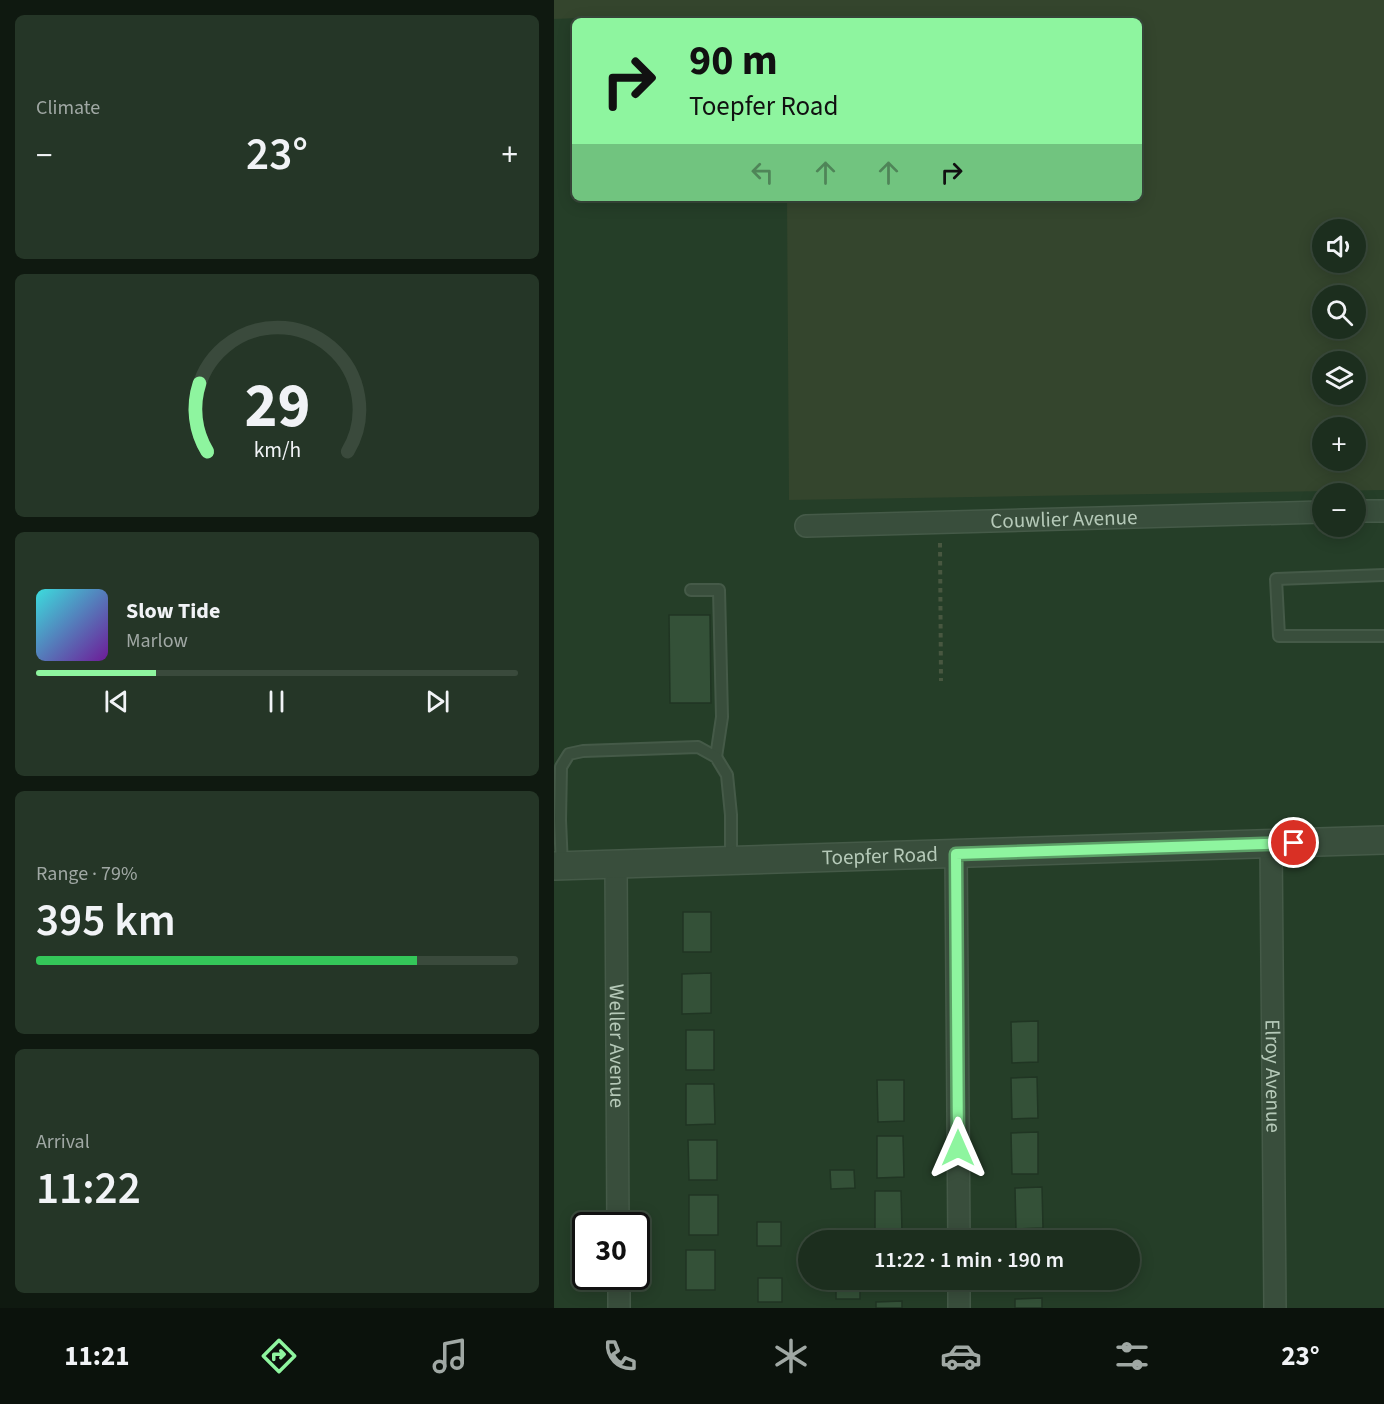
<!DOCTYPE html>
<html lang="en">
<head>
<meta charset="utf-8">
<style>
	body { margin:0; font-family:"Source Sans 3",sans-serif; background:#253627; color:#f1f3f6; height:100vh; display:flex; flex-direction:column; font-size:22px; white-space:nowrap }
	* { box-sizing:border-box; margin:0 }
	p { font-size:20px; color:#a0a8a4 }
	.icon { flex:none; width:33px; height:33px; fill:none; stroke:currentColor; stroke-width:2; stroke-linecap:round; stroke-linejoin:round }
	.map { position:relative; flex:1; overflow:hidden }
	.panel { display:flex; flex-direction:column; gap:15px; padding:15px; background:#0f1910; width:554px }
	.panel>* { flex:none }
	.banner { position:absolute; left:18px; top:18px; width:570px; height:183px; border-radius:9px; box-shadow:0 3px 15px #0003,0 0 0 2px #3a4a3c; background:#8ef59f; color:#111; overflow:hidden }
	.controls { position:absolute; left:758px; top:219px; display:grid; gap:12px }
	.controls a { display:grid; place-items:center; width:54px; height:54px; border-radius:50%; background:#1c2e1e; box-shadow:0 3px 15px #0003,0 0 0 2px #3a4a3c; font-size:30px }
	.speed { position:absolute; left:18px; top:1212px; display:flex; gap:12px; font-size:30px; font-weight:700; text-align:center }
	.speed>* { display:grid; place-content:center; width:78px; height:78px; border-radius:50%; background:#1c2e1e; box-shadow:0 3px 15px #0003,0 0 0 2px #3a4a3c; line-height:1 }
	.speed .limit { border:3px solid #111; border-radius:9px; background:#fff; color:#111 }
	.pin { position:absolute; display:grid; place-items:center; width:51px; height:51px; color:#fff; margin:-26px; border:3px solid #fff; border-radius:50%; box-shadow:0 2px 6px #0007 }
	.me { position:absolute; width:66px; margin:-33px; rotate:0deg; stroke-linejoin:round; filter:drop-shadow(0 0 4px #0008) }
	.turn { display:flex; align-items:center; gap:21px; height:126px; padding:0 18px; font-size:27px }
	.turn .icon { width:78px; height:78px; stroke-width:2.5 }
	.turn b { display:block; font-size:42px; line-height:51px }
	.lanes { display:flex; align-items:center; height:57px; padding:0 18px; background:#0003; justify-content:center; gap:30px; direction:ltr }
	.lanes .off { opacity:.35 }
	.big { font-size:45px; font-weight:600; line-height:1.1 }
	.panel .widget { flex:1; display:flex; flex-direction:column; justify-content:center; gap:9px; min-width:0; padding:0 21px; border-radius:9px; background:#253627 }
	.panel .dial { align-items:center; gap:0 }
	.dial svg { height:156px; overflow:visible; fill:none; stroke:#3a4a3c; stroke-width:7; stroke-linecap:round; text-anchor:middle }
	.dial text { fill:#f1f3f6; stroke:none }
	.song { display:flex; align-items:center; gap:18px }
	.cover { width:72px; height:72px; border-radius:9px; background:linear-gradient(135deg,hsl(180 70% 55%),hsl(280 70% 35%)) }
	.played { height:6px; border-radius:3px; background:linear-gradient(90deg,#8ef59f 25%,#3a4a3c 25%) }
	.keys { display:flex; justify-content:space-around; direction:ltr }
	.heat { display:flex; justify-content:space-between; align-items:center; font-size:33px; direction:ltr }
	.charge { height:9px; border-radius:4px; background:linear-gradient(90deg,#34c759 79%,#3a4a3c 0) }
	.trip { position:absolute; left:244px; top:1230px; width:342px; height:60px; border-radius:30px; background:#1c2e1e; box-shadow:0 3px 15px #0003,0 0 0 2px #3a4a3c; font-weight:600; line-height:60px; text-align:center }
	.menu { display:flex; height:96px; justify-content:space-around; align-items:center; background:#0b120c; color:#a0a8a4 }
	.menu .icon { width:42px; height:42px }
	.menu .current { color:#8ef59f }
	.menu b { font-size:27px; color:#f1f3f6 }
	main { display:flex; flex:1; min-height:0 }
	.map>svg:first-child { display:block }
</style>
</head>
<body>
<main>
<section class="panel">
<div class="widget"><p>Climate</p>
<div class="heat"><a>−</a><b class="big">23°</b><a>+</a></div>
</div>
<div class="widget dial"><svg viewBox="0 0 100 80">
<path d="M14 69A42 42 0 1 1 86 69"/>
<path d="M14 69A42 42 0 0 1 10 34" stroke="#8ef59f"/>
<text x="50" y="56" font-size="32" font-weight="700">29</text>
<text x="50" y="72" font-size="11">km/h</text>
</svg></div>
<div class="widget">
<div class="song"><i class="cover"></i><div><b>Slow Tide</b><p>Marlow</p></div></div>
<div class="played"></div>
<div class="keys"><svg class="icon" aria-label="previous" viewBox="0 0 24 24"><path d="M18 5L8 12l10 7zM5 5v14"/></svg><svg class="icon" aria-label="pause" viewBox="0 0 24 24"><path d="M8 5v14M16 5v14"/></svg><svg class="icon" aria-label="next" viewBox="0 0 24 24"><path d="M6 5l10 7-10 7zM19 5v14"/></svg></div>
</div>
<div class="widget"><p>Range · 79%</p><b class="big">395 km</b><div class="charge"></div></div>
<div class="widget"><p>Arrival</p><b class="big">11:22</b></div>
</section>
<div class="map">
<svg width="831" height="1308" viewBox="0 0 831 1308">
	<rect width="100%" height="100%" fill="#253e28"/>
	<path fill="#34452d" fill-rule="evenodd" d="M0,0H830V490L235,500L233,198H585V21H50V17L0,19ZM768,230H801V262H768ZM768,296H801V328H768ZM768,362H801V394H768ZM768,428H801V460H768Z"/>
	<g fill="#345138" stroke="#203523" stroke-width="1.5">
		<polygon points="115,615 156,615 157,703 116,703"/>
		<rect x="129" y="912" width="28" height="40"/>
		<polygon points="157,973 157,1013 128,1014 128,974"/>
		<polygon points="484,1021 484,1062 458,1063 457,1022"/>
		<rect x="132" y="1030" width="28" height="40"/>
		<polygon points="483,1077 484,1118 458,1119 457,1078"/>
		<polygon points="323,1080 350,1080 350,1121 324,1122"/>
		<polygon points="132,1084 160,1084 161,1124 132,1125"/>
		<polygon points="484,1132 484,1174 458,1174 457,1133"/>
		<polygon points="323,1136 349,1136 350,1177 323,1178"/>
		<polygon points="134,1140 163,1140 163,1180 135,1180"/>
		<polygon points="276,1170 300,1170 301,1188 277,1189"/>
		<polygon points="488,1187 489,1228 462,1229 461,1188"/>
		<polygon points="321,1191 347,1191 348,1232 321,1232"/>
		<rect x="135" y="1195" width="29" height="40"/>
		<rect x="203" y="1222" width="24" height="24"/>
		<rect x="132" y="1250" width="29" height="40"/>
		<rect x="204" y="1278" width="24" height="24"/>
		<rect x="282" y="1280" width="24" height="19"/>
		<rect x="323" y="1280" width="26" height="7"/>
		<polygon points="460,1280 487,1280 487,1284 461,1284"/>
		<polygon points="488,1298 488,1308 461,1308 461,1299"/>
		<polygon points="348,1301 348,1308 322,1308 322,1302"/>
	</g>
	<g fill="none" stroke-linecap="round" stroke-linejoin="round">
		<g stroke="#455a48" stroke-width="14">
			<g id="service">
				<polyline points="831,575 722,579 725,636 831,636"/>
				<polyline points="137,590 165,590 168,717 162,757"/>
				<polyline points="8,866 6,820 7,767 15,754 29,751 144,747 162,757 173,775 177,815 177,860"/>
			</g>
		</g>
		<g stroke="#455a48" stroke-width="24">
			<g id="minor">
				<polyline points="801,511 831,511"/>
				<path id="s1" d="M252,526L768,512"/>
				<path id="s2" d="M717,844L721,1308"/>
				<polyline points="402,854 405,1240"/>
				<path id="s3" d="M62,864L64,1226"/>
				<polyline points="65,1276 65,1308"/>
				<polyline points="405,1280 405,1308"/>
			</g>
		</g>
		<g stroke="#455a48" stroke-width="30">
			<g id="tertiary">
				<path id="s4" d="M0,866L831,840"/>
			</g>
		</g>
		<polyline stroke="#485740" stroke-width="4" stroke-dasharray="4.5 4.5" stroke-linecap="butt" points="386,543 387,681"/>
		<use href="#service" stroke="#394e3c" stroke-width="10"/>
		<use href="#minor" stroke="#394e3c" stroke-width="21"/>
		<use href="#tertiary" stroke="#394e3c" stroke-width="27"/>
	</g>
	<g fill="none" stroke-linecap="round" stroke-linejoin="round">
		<g stroke="#5c9f67" stroke-width="15">
			<polyline id="route" points="404,1148 402,854 740,843"/>
		</g>
		<use href="#route" stroke="#8ef59f" stroke-width="10"/>
	</g>
	<g text-anchor="middle" dominant-baseline="central" stroke-width="6" stroke-linejoin="round" paint-order="stroke">
		<g font-size="21" fill="#b5c9b8" stroke="#1e3321">
			<text stroke="none"><textPath href="#s1" startOffset="258">Couwlier Avenue</textPath></text>
			<text stroke="none"><textPath href="#s4" startOffset="326">Toepfer Road</textPath></text>
			<text stroke="none"><textPath href="#s3" startOffset="182">Weller Avenue</textPath></text>
			<text stroke="none"><textPath href="#s2" startOffset="232">Elroy Avenue</textPath></text>
		</g>
	</g>
</svg>
<div class="controls">
<a><svg class="icon" aria-label="sound" viewBox="0 0 24 24"><path d="M4 9h4l5-4v14l-5-4H4zM17 9q2 3 0 6"/></svg></a>
<a><svg class="icon" aria-label="search" viewBox="0 0 24 24"><circle cx="10" cy="10" r="6"/><path d="M15 15l6 6"/></svg></a>
<a><svg class="icon" aria-label="layers" viewBox="0 0 24 24"><path d="M12 4l9 5-9 5-9-5zM3 14l9 5 9-5"/></svg></a>
<a>+</a>
<a>−</a>
</div>
<div class="speed"><div class="limit">30</div></div>
<div class="pin" style="left:740px;top:843px;background:#d93025"><svg class="icon" aria-label="arrive" viewBox="0 0 24 24"><path d="M6 21V4h12l-3 4 3 4H6"/></svg></div>
<svg class="me" style="left:404px;top:1148px" viewBox="-20 -20 40 40"><path d="M0-17L14 15 0 8-14 15z" fill="#8ef59f" stroke="#fff" stroke-width="4"/></svg>
<div class="trip">11:22 · 1 min · 190 m</div>
<div class="banner">
<div class="turn"><svg class="icon" aria-label="right" viewBox="0 0 24 24"><path d="M7 20v-9h11M14 6l5 5-5 5"/></svg><div><b>90 m</b>Toepfer Road</div></div>
<div class="lanes"><svg class="icon off" aria-label="left" viewBox="0 0 24 24"><path d="M17 20v-9H6M10 6l-5 5 5 5"/></svg><svg class="icon off" aria-label="ahead" viewBox="0 0 24 24"><path d="M12 20V5M6 11l6-6 6 6"/></svg><svg class="icon off" aria-label="ahead" viewBox="0 0 24 24"><path d="M12 20V5M6 11l6-6 6 6"/></svg><svg class="icon" aria-label="right" viewBox="0 0 24 24"><path d="M7 20v-9h11M14 6l5 5-5 5"/></svg></div>
</div>
</div>
</main>
<nav class="menu">
<b>11:21</b>
<svg class="icon current" aria-label="directions" viewBox="0 0 24 24"><path d="M12 3l9 9-9 9-9-9zM9 14v-3h6M13 9l2 2-2 2"/></svg>
<svg class="icon" aria-label="music" viewBox="0 0 24 24"><path d="M9 18V5l10-2v13"/><circle cx="6" cy="18" r="3"/><circle cx="16" cy="16" r="3"/></svg>
<svg class="icon" aria-label="phone" viewBox="0 0 24 24"><path d="M5 4h4l2 5-3 2q2 4 5 5l2-3 5 2v4C11 20 4 13 5 4z"/></svg>
<svg class="icon" aria-label="climate" viewBox="0 0 24 24"><path d="M12 3v18M4 7l16 10M4 17L20 7"/></svg>
<svg class="icon" aria-label="car" viewBox="0 0 24 24"><path d="M5 17H2v-5l4-1 3-4h7l3 4 3 1v5h-3M9 17h6M6 11h13"/><circle cx="7" cy="17" r="2"/><circle cx="17" cy="17" r="2"/></svg>
<svg class="icon" aria-label="filters" viewBox="0 0 24 24"><path d="M4 7h16M4 17h16"/><circle cx="9" cy="7" r="2"/><circle cx="15" cy="17" r="2"/></svg>
<b>23°</b>
</nav>
</body>
</html>
